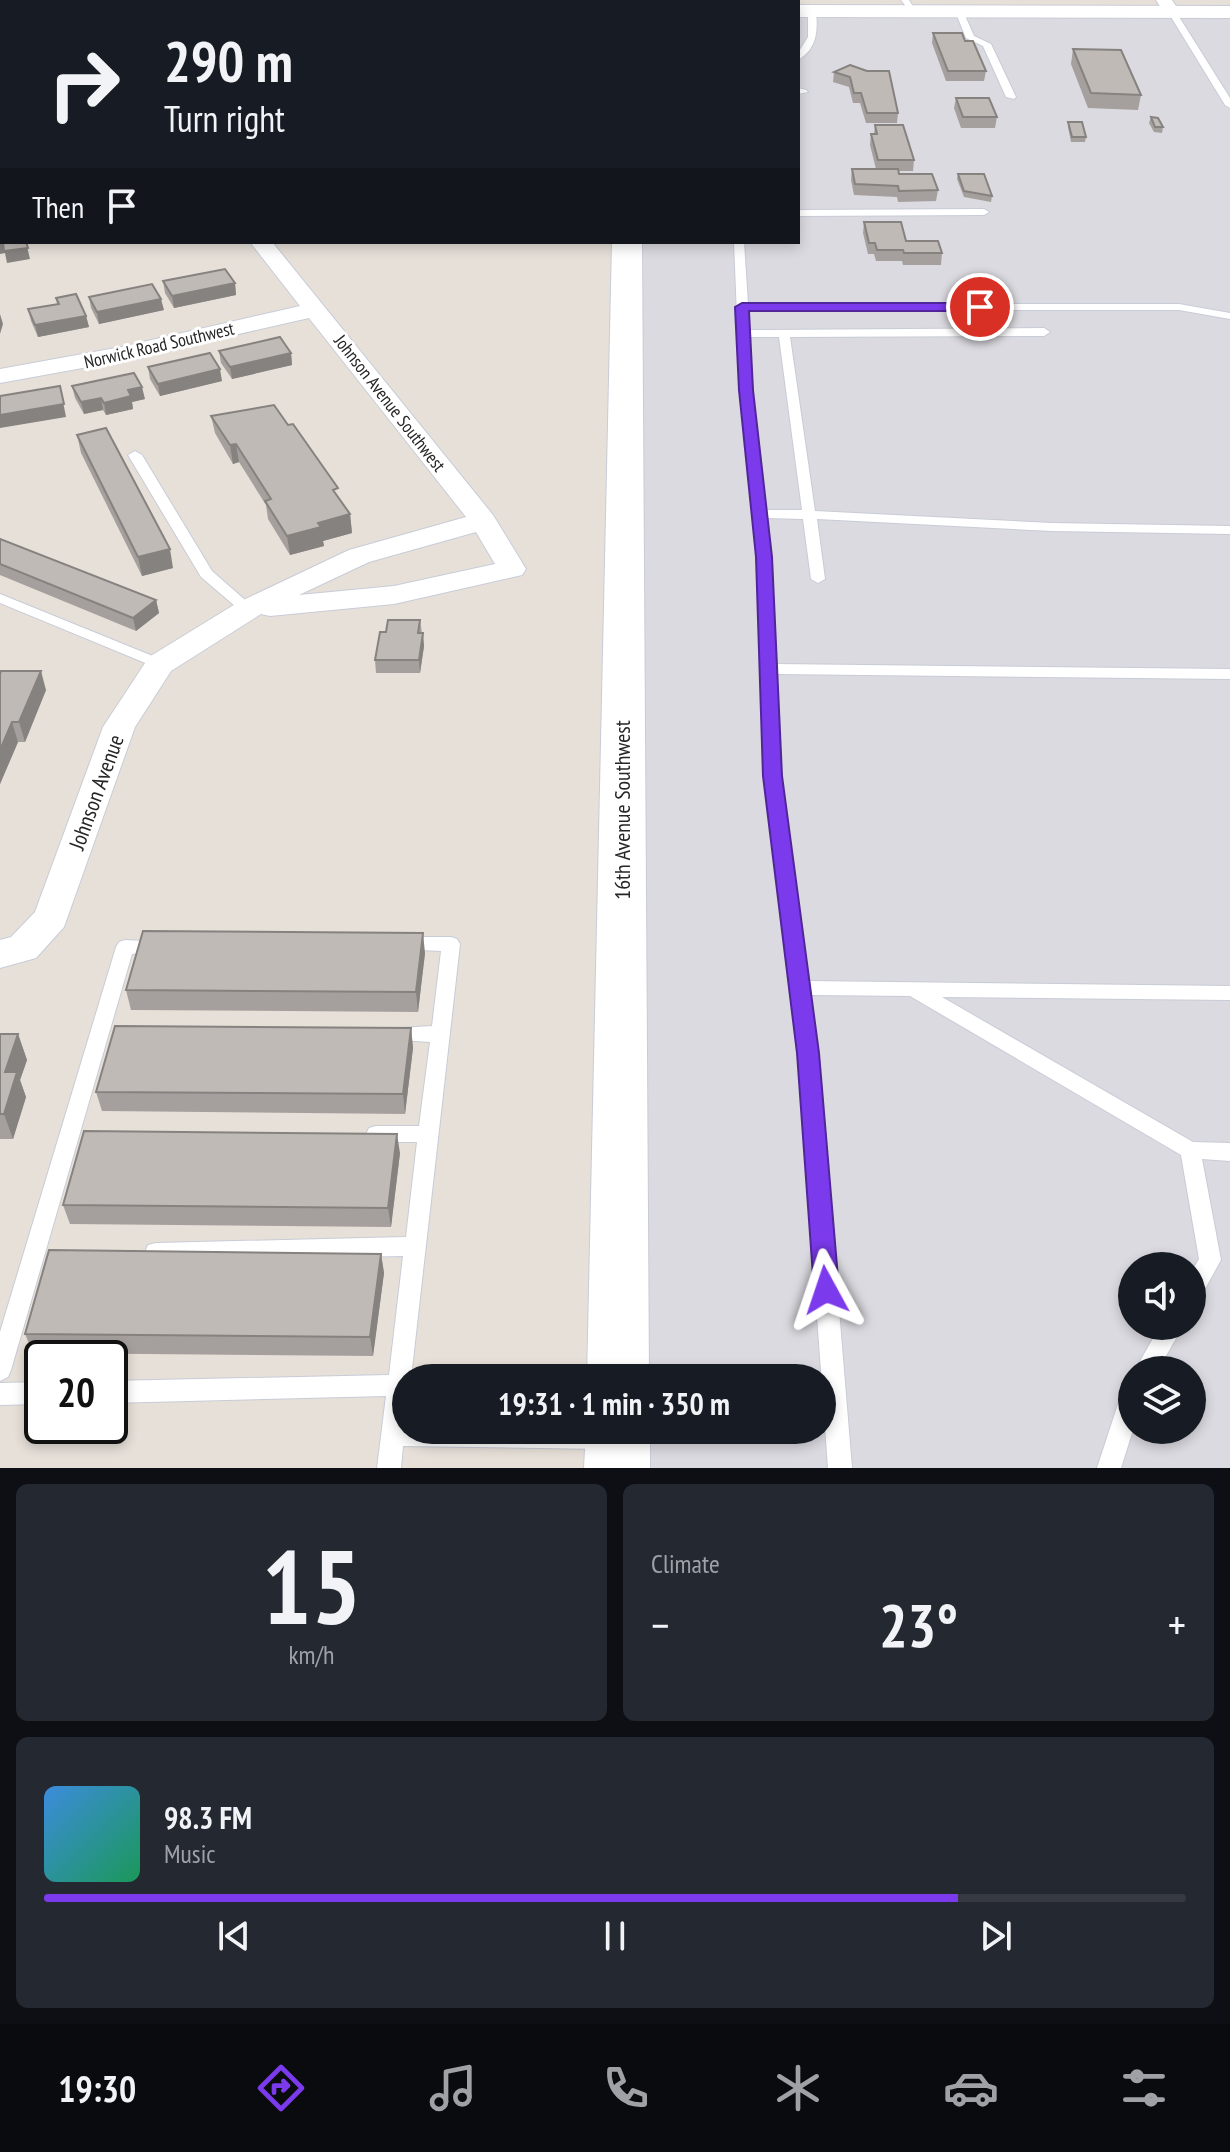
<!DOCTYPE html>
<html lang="en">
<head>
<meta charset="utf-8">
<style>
	body { margin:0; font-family:"PT Sans Narrow",sans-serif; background:#242831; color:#f1f3f6; height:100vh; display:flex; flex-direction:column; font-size:30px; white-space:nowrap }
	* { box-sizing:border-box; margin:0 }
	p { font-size:26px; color:#9ea1a6 }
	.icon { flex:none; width:44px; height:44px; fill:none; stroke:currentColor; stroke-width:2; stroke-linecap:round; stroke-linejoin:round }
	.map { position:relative; height:1468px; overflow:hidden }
	.details { display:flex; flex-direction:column; gap:16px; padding:16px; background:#0d0f14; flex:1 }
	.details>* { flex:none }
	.guide { position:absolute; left:0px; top:0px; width:800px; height:244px; box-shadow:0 4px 12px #0003; background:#171b24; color:#f1f3f6; overflow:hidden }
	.controls { position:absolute; left:1118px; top:1252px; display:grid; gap:16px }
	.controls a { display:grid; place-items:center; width:88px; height:88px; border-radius:50%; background:#171b24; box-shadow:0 4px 12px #0003; font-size:40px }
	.speed { position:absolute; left:24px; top:1340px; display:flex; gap:16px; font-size:40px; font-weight:700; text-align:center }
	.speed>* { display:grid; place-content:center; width:104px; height:104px; border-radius:50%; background:#171b24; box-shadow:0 4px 12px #0003; line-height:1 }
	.speed .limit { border:4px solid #111; border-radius:12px; background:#fff; color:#111 }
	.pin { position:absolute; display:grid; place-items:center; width:68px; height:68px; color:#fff; margin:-34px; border:4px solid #fff; border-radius:50%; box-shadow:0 2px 8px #0007 }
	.me { position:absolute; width:88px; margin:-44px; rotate:355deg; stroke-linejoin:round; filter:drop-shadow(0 0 6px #0008) }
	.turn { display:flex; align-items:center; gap:28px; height:168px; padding:0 32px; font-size:36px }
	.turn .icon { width:104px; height:104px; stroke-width:2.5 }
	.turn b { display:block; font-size:56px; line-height:68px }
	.then { display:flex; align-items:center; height:76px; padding:0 32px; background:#0003; gap:16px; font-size:30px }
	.big { font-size:60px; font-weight:700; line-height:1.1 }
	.details .widget { flex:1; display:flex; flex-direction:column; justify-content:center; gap:12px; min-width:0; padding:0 28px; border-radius:12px; background:#242831 }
	.details .dial { align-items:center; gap:0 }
	.dial b { font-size:104px; line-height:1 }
	.song { display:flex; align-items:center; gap:24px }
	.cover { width:96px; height:96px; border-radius:12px; background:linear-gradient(135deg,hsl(210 70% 55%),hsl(150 70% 35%)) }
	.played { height:8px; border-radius:4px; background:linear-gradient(90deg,#7c3aed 80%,#363941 80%) }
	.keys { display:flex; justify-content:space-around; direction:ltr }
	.heat { display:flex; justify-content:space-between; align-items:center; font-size:44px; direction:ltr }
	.details .tiles { flex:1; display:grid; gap:16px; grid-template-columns:1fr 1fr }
	.widget:last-child { grid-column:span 2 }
	.trip { position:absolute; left:392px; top:1364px; width:444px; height:80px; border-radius:40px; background:#171b24; box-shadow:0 4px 12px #0003; font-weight:700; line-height:80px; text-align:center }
	.tabs { display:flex; height:128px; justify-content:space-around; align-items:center; background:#090b0e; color:#9ea1a6 }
	.tabs .icon { width:56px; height:56px }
	.tabs .on { color:#7c3aed }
	.tabs b { font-size:36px; color:#f1f3f6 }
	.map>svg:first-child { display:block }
</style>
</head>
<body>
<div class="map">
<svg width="1230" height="1468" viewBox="0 0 1230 1468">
	<rect width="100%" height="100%" fill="#e7e0d9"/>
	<path fill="#dbdae0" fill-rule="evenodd" d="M798,11L1230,12V1468H617L618,1430H822V1378H618L627,242H798ZM1132,1266H1192V1326H1132ZM1132,1370H1192V1430H1132Z"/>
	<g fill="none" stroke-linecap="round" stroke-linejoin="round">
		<g stroke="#c8ccd7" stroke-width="2">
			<g id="service">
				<rect x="447" y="0" width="8" height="2"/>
				<polygon points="901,0 909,0 917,13 911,13"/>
				<path d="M812,8L816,11C818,31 817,49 798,60V53L808,37V11Z"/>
				<polygon points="959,8 963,11 974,36 991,44 1016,97 1014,99 1006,97 983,46 966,38 955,11"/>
				<polygon points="1172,9 1176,12 1230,98 1230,108 1225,105 1168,12"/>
				<polygon points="798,88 806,90 808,92 798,94"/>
				<polygon points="798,210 984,209 989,212 984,215 798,216"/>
				<path d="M734,242H744L748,304H1179L1230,313V319L1179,310H748L749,330L1044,328L1050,332L1044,336L790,337L815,511L1052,523L1230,526V534L1052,531L817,519L825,579L818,583L811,579L803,519L767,518L771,557L776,664L1230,669V679L776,674L780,776L808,981L1230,986V1000L942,997L1193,1142L1230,1143V1161L1202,1159L1221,1260L1200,1298L1192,1301V1271L1199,1259L1181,1155L910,996L810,995L818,1053L852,1468H828L798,1053L764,776L757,557L740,390ZM749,337H779L802,510H766L752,390Z"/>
				<polygon points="135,451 142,455 212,571 252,606 254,609 252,612 242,612 201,577 128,455"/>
				<polygon points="0,594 165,661 168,664 165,667 155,667 0,603"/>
				<polygon points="405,937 451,937 457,939 460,944 411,1378 406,1378 406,1430 612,1430 616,1438 612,1446 604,1449 403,1446 401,1468 377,1468 386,1396 110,1403 110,1381 389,1375 403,1256 156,1261 148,1259 145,1252 148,1245 156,1243 406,1237 417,1142 376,1142 369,1140 366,1134 369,1128 376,1126 419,1126 430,1042 383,1039 380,1034 383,1029 432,1026 441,951 399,949 396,944 399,939"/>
				<polygon points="125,940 164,942 167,947 164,952 132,954 11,1370 8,1377 0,1381 0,1332 116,947 119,942"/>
				<polygon points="1160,1326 1183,1326 1158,1370 1135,1370"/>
				<polygon points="42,1382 42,1404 0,1405 0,1383"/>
				<polygon points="1132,1384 1133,1430 1121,1468 1097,1468 1121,1395 1124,1387"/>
			</g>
		</g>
		<g stroke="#c8ccd7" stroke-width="2">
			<g id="minor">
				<polygon points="1156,0 1172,0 1180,12 1178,16 1166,16"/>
				<polygon points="2,95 2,107 0,108 0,96"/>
				<rect x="0" y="208" width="2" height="12"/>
				<path d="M250,242H272L493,515L526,569L522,575L394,604L270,616L261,614L171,671L135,727L64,927L36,958L0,968V940L11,937L35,912L103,727L149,657L237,603L349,550L466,517L309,318L121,361L0,383V369L121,347L300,306ZM476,532L495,564L394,586L299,595L369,562Z"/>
			</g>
		</g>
		<g stroke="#c8ccd7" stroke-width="2">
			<g id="tertiary">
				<polygon points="56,0 77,0 78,2 57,2"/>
				<rect x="0" y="4" width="2" height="12"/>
				<polygon points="798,5 1230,6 1230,18 798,17"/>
			</g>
		</g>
		<g stroke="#c8ccd7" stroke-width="2">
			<g id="secondary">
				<rect x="618" y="0" width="22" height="2"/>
				<rect x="650" y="0" width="22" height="2"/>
				<polygon points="612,242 642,242 649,1378 587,1378"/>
				<polygon points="586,1430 650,1430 650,1468 584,1468"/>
			</g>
		</g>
		<use href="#service" fill="#fff" fill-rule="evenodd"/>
		<use href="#minor" fill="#fff" fill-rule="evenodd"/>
		<use href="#tertiary" fill="#fff" fill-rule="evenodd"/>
		<use href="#secondary" fill="#fff" fill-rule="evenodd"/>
	</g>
	<g fill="#a5a09d">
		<polygon points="933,33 965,41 986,71 984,81 946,81 932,43"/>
		<polygon points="1073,49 1141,95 1138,110 1088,108 1071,64"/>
		<polygon points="867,71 898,113 897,123 866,123 860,103 853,103 849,87 833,82 834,72"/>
		<polygon points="956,98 997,117 995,128 961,128 954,108"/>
		<polygon points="1151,117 1163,127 1162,133 1154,132 1149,123"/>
		<polygon points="1068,122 1086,137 1085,142 1071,142 1068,127"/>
		<polygon points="875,125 914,160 913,171 898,171 899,174 938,190 936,201 898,202 897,197 854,195 851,180 852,169 876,169 870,145 871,134 874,134"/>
		<polygon points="958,174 992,196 991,202 964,197 957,179"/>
		<polygon points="864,222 906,241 942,253 941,265 903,265 902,261 876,261 874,254 868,254 863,233"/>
		<polygon points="163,281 235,283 236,295 174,308 165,293"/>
		<polygon points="89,297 164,310 99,324 91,308"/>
		<polygon points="56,298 86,316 89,327 38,337 31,321 28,309 57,304"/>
		<polygon points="219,351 291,353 292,365 232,379 221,363"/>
		<polygon points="148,367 222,381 160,396 150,379"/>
		<polygon points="72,386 145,399 132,402 133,409 106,415 103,410 84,414 75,398"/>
		<polygon points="211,416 339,499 350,514 352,533 323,541 324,546 290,555 268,519 266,505 239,462 233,464 215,433"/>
		<polygon points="77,435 173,568 142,576 81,453"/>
		<polygon points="0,539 156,600 159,613 136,631 0,575"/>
		<polygon points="420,620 424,646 420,673 376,673 375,660 386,632"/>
		<polygon points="0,674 46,690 25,742 18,742 0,784"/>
		<polygon points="425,953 418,1012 131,1010 126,990"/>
		<polygon points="411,1028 413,1048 405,1114 102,1111 96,1092"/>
		<polygon points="0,1034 18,1034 27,1060 20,1080 26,1097 13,1139 0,1139"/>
		<polygon points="400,1153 391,1227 70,1224 63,1205"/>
		<polygon points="381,1254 384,1273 373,1356 33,1353 25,1334"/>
	</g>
	<g fill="#86827f">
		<polygon points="0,242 26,242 30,259 7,263 5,253 0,254"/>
		<polygon points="235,283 236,295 174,308 172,296"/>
		<polygon points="161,299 164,310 99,324 97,312"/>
		<polygon points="0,314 3,324 0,334"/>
		<polygon points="86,316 89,327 38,337 35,325"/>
		<polygon points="291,353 292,365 232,379 230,367"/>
		<polygon points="220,369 222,381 160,396 158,384"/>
		<polygon points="60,386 66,417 0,428 0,415"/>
		<polygon points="142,387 145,399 132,402 133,409 106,415 104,403 128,390"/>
		<polygon points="101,398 103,410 84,414 81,402"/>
		<polygon points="236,444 239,462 233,464 230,445"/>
		<polygon points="350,514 352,533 323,541 324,546 290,555 287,536 318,523"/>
		<polygon points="170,549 173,568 142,576 138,557"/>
		<polygon points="156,600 159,613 136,631 133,618"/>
		<polygon points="423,633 424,646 420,673 419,660"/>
		<polygon points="41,671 46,690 25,742 19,722"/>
		<polygon points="12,722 18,742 0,784 0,750"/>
		<polygon points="423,933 425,953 418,1012 416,992"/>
		<polygon points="411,1028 413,1048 405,1114 403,1094"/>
		<polygon points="18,1034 27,1060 20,1080 26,1097 13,1139 4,1114 5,1072"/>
		<polygon points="397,1134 400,1153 391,1227 388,1208"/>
		<polygon points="381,1254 384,1273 373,1356 370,1337"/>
	</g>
	<g fill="#c0bab6" stroke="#86827f" stroke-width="2">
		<polygon points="933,33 962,33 965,41 973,41 986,71 948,71"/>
		<polygon points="1073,49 1121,50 1141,95 1091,93"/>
		<polygon points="850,65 867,71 889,71 898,113 867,113 861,93 854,93 850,77 834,72"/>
		<polygon points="956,98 989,98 997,117 963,117"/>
		<polygon points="1151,117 1158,118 1163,127 1155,127"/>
		<polygon points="1068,122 1082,122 1086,137 1072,137"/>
		<polygon points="875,125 903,125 914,160 878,160 871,134 877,134"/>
		<polygon points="852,169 898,169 899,174 932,174 938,190 899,191 898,186 855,184"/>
		<polygon points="958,174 984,174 992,196 964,191"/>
		<polygon points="864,222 901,222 906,241 938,241 942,253 904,253 903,250 877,250 875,243 869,243"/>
		<rect x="0" y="227" width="2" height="15"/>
		<polygon points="3,242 26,242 28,248 4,251"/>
		<polygon points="225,269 235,283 172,296 163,281"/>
		<polygon points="152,284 161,299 97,312 89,297"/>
		<polygon points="76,294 86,316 35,325 28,309 59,304 56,298"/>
		<polygon points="280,337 291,353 230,367 219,351"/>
		<polygon points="210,353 220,369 158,384 148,367"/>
		<polygon points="134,373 142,387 128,390 131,396 104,403 101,398 81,402 72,386"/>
		<polygon points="60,386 64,404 0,415 0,396"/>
		<polygon points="274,405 288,425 293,424 338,488 333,490 350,514 318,523 321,527 287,536 265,501 271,499 236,444 230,445 211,416"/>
		<polygon points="106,428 170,549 138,557 77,435"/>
		<polygon points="0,539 156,600 133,618 0,564"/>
		<polygon points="388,620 420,620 418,633 423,633 419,660 375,660 380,632 386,632"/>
		<polygon points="1,671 41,671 19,722 12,722 0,750 0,674"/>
		<polygon points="143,931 423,933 416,992 126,990"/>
		<polygon points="115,1026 411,1028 403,1094 96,1092"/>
		<polygon points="0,1034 18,1034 5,1072 17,1072 4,1114 0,1114"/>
		<polygon points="84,1131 397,1134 388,1208 63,1205"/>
		<polygon points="49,1250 381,1254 370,1337 25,1334"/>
	</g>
	<polygon fill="#7c3aed" stroke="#51269a" stroke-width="2" points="742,303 980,303 986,307 980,311 749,311 753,390 772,557 782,776 819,1053 839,1290 835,1298 826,1301 817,1298 814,1290 797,1053 763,776 756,557 739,390 735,307"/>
	<g text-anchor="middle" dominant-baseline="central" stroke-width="6" stroke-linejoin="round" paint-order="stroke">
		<g font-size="18" fill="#262626" stroke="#fff">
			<text transform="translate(159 345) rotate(-13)">Norwick Road Southwest</text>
			<text transform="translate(390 403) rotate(52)">Johnson Avenue Southwest</text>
		</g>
		<g font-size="22" fill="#262626" stroke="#fff">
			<text transform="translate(96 792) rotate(-70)">Johnson Avenue</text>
			<text transform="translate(622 810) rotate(-90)">16th Avenue Southwest</text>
		</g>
	</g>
</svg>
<div class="controls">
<a><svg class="icon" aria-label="sound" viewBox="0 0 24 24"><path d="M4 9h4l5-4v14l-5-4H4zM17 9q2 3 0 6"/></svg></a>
<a><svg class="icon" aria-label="layers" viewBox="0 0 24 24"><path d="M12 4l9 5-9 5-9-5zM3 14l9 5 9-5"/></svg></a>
</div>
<div class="speed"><div class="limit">20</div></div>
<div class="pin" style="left:980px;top:307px;background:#d93025"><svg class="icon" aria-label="arrive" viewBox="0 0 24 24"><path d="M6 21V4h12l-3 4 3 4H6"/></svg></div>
<svg class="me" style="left:826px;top:1290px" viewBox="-20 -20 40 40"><path d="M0-17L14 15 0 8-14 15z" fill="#7c3aed" stroke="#fff" stroke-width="4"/></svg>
<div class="trip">19:31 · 1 min · 350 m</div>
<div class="guide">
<div class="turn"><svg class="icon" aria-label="right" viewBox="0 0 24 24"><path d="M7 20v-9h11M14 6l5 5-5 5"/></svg><div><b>290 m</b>Turn right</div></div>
<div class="then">Then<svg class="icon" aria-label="arrive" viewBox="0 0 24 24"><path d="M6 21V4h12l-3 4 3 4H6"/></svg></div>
</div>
</div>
<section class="details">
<div class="tiles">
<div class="widget dial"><b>15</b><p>km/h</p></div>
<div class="widget"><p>Climate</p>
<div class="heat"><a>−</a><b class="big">23°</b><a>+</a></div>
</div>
<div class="widget">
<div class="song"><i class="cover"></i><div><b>98.3 FM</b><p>Music</p></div></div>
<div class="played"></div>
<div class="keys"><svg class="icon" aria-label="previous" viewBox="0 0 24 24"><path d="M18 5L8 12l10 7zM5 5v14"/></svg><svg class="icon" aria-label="pause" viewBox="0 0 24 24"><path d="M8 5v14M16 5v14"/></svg><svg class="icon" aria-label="next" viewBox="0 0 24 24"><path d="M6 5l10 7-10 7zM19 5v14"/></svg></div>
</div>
</div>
</section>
<nav class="tabs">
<b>19:30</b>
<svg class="icon on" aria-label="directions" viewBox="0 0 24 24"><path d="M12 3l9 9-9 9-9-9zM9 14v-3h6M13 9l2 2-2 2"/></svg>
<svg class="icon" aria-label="music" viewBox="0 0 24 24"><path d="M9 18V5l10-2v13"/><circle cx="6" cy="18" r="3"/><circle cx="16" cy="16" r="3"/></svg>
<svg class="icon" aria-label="phone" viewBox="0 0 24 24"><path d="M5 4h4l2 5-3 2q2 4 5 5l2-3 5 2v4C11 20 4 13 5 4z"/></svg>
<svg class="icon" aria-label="climate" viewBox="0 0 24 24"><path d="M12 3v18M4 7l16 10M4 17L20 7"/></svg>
<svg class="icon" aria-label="car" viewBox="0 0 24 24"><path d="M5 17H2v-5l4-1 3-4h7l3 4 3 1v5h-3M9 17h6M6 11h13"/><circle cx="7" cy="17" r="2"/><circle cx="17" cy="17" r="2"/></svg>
<svg class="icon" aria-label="filters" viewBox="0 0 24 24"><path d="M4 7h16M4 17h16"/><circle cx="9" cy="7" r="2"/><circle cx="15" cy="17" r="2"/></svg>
</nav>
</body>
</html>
